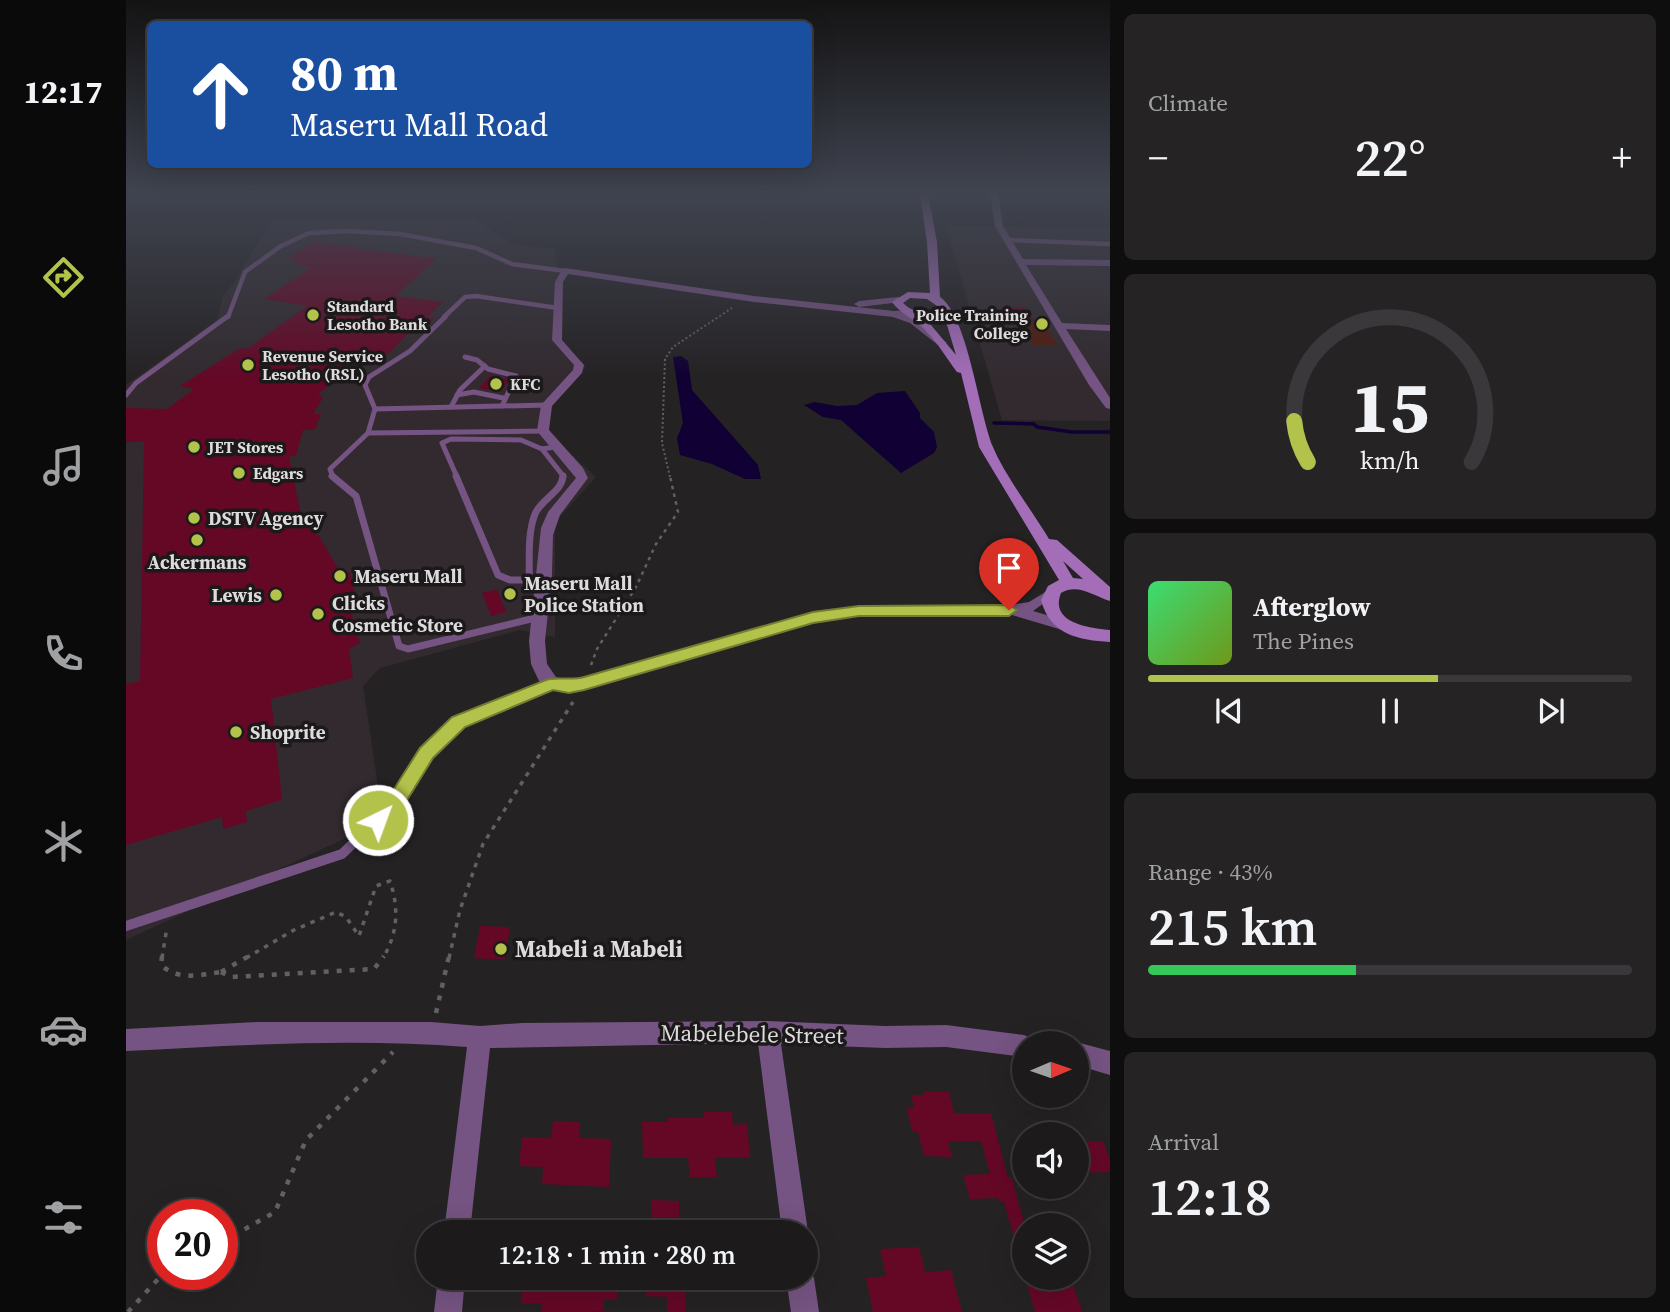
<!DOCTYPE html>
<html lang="en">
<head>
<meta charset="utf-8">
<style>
	body { margin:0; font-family:"Source Serif 4",serif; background:#252324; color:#f1f3f6; height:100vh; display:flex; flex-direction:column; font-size:26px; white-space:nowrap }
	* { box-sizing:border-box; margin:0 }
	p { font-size:23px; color:#a0a1a3 }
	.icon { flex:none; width:38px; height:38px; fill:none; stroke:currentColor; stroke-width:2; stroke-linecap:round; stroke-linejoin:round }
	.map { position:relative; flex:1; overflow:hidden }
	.details { display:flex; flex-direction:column; gap:14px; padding:14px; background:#0f0e0f; width:560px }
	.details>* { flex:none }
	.hud { position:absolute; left:21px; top:21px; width:665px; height:147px; border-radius:10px; box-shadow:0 7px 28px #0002,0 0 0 2px #3a383a; background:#1a4fa0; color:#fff; overflow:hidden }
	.needle { width:46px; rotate:88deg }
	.fabs { position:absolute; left:886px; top:1031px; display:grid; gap:14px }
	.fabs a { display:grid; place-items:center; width:77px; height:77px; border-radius:50%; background:#1c1a1b; box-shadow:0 7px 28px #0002,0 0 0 2px #3a383a; font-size:35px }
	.speed { position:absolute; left:21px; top:1199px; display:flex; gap:14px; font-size:35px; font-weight:700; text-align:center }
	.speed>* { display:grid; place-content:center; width:91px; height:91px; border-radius:50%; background:#1c1a1b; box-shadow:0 7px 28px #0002,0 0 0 2px #3a383a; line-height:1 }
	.speed .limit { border:10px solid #d22; background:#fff; color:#111 }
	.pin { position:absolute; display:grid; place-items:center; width:60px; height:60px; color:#fff; margin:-72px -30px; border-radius:50% 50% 50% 0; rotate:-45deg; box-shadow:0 0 7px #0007 }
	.pin .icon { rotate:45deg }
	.me { position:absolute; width:77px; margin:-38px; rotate:42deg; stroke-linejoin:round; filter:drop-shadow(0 0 5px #0008) }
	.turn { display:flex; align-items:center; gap:24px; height:147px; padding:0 28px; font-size:32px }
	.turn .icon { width:91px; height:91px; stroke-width:2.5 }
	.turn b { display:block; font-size:49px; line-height:60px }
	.big { font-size:52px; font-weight:600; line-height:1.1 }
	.details .card { flex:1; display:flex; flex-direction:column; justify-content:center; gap:10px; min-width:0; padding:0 24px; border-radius:10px; background:#252324 }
	.details .dial { align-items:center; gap:0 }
	.dial svg { height:182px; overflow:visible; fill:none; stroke:#3a383a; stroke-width:7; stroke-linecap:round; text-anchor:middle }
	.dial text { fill:#f1f3f6; stroke:none }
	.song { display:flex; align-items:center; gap:21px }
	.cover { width:84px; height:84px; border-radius:10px; background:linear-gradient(135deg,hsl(140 70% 55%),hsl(80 70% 35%)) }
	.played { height:7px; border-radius:4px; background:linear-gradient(90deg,#b3c24b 60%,#3a383a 60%) }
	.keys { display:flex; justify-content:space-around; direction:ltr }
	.heat { display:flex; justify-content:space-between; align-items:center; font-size:38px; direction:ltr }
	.charge { height:10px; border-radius:5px; background:linear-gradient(90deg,#34c759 43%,#3a383a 0) }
	.trip { position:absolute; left:290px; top:1220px; width:402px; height:70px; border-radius:35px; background:#1c1a1b; box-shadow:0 7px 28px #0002,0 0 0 2px #3a383a; font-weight:600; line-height:70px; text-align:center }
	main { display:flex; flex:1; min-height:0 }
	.menu { display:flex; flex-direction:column; width:126px; justify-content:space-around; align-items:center; background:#0b0a0b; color:#a0a1a3 }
	.menu .icon { width:49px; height:49px }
	.menu .active { color:#b3c24b }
	.menu b { font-size:32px; color:#f1f3f6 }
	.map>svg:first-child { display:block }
</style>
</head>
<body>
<main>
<nav class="menu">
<b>12:17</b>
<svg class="icon active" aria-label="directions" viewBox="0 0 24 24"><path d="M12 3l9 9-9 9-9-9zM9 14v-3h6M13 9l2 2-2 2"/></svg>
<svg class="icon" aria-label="music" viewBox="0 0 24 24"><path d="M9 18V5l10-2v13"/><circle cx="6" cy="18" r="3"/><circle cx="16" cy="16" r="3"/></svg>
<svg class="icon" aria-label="phone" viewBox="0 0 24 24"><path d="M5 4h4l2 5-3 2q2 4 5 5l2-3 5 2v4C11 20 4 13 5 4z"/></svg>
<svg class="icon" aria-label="climate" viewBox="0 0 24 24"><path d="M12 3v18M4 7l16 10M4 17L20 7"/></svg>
<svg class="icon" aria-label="car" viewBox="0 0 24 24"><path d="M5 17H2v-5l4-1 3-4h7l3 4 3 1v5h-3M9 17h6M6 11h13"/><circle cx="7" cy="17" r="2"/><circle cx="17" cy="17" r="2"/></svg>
<svg class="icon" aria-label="filters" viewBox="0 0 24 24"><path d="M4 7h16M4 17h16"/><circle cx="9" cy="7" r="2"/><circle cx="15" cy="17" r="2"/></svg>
</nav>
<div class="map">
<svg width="984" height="1312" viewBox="0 0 984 1312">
	<rect width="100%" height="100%" fill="#252224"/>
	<g fill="#322a2f">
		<polygon points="146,219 348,219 387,244 429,249 435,314 433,341 460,366 423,406 420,431 470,477 429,522 429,637 394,630 254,668 237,686 255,806 220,838 0,940 0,385 91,320 97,296 110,280"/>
		<polygon points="820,226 984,227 984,421 876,420"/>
	</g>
	<polygon fill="#4e1d10" points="896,322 920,324 932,346 907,345"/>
	<g fill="#100033">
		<polygon points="555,356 562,361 566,390 632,465 635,479 619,479 586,464 554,455 551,438 557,423 547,357"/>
		<polygon points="779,391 794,413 794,418 808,432 811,447 808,453 775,473 715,420 697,417 678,405 689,402 711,406 731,405 751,393"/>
	</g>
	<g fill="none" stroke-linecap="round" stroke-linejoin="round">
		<polyline stroke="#100033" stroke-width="3.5" points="868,423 908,424 911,427 946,432 984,432"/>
	</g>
	<g fill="#640826">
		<polygon points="188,242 311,259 269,296 317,302 301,317 309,318 297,330 287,329 263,353 234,360 192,394 197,398 187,414 195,414 189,430 177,430 170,455 163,457 175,515 184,514 182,523 194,538 215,573 224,572 229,595 221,598 234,643 223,649 227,678 145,699 156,800 120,811 121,822 97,829 96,817 0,845 0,684 14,681 18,442 0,442 0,408 41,409 68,389 54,386 114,348 121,349 181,306 138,299 184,268 166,263 172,260 161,258"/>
		<polygon points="875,307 899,308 909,322 883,321"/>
		<polygon points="365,375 383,380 375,392 353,388"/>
		<polygon points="371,589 380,612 365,616 356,593"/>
		<polygon points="354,926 384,927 379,960 348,958"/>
		<polygon points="797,1091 823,1092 828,1113 865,1113 882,1178 886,1178 898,1222 898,1258 894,1258 878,1202 873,1202 872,1198 844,1199 837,1175 864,1174 855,1141 822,1141 826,1157 798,1156 792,1132 786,1131 781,1108 788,1108 785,1095 798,1095"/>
		<polygon points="578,1112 606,1112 607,1125 621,1124 624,1157 589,1158 591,1177 564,1177 562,1158 517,1158 516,1122 542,1122 542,1118 578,1118"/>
		<polygon points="427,1121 454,1122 453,1138 485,1139 483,1187 416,1184 417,1167 393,1166 396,1137 425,1138"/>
		<polygon points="977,1141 984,1160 984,1172 950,1173 950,1142"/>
		<polygon points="525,1200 553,1201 553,1232 516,1232 516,1218 525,1219"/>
		<polygon points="793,1247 799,1272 825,1270 836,1312 747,1312 740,1278 760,1276 754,1249"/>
		<polygon points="396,1278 491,1278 491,1300 478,1300 478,1311 416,1312 416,1303 395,1304"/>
		<polygon points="520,1278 559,1278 560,1312 541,1312 541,1297 520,1296"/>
		<polygon points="899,1278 945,1278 956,1312 909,1312"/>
	</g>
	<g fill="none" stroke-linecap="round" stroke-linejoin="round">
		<polyline stroke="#636062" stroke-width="2" stroke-dasharray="2 2.5" stroke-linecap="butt" points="544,477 536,443 539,359 547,347 606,308"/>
		<polyline stroke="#636062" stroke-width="2.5" stroke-dasharray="3.5 4.5" stroke-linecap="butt" points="465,665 471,649 510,587 530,544 552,512 544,476"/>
		<g stroke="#636062" stroke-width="3.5" stroke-dasharray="4.5 6" stroke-linecap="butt">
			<polyline points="36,958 41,927"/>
			<path d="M120,958L168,930L210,912L220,917L233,936L250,886L264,881C273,908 272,933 257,958"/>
			<polyline points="323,958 334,910 357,844 447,702"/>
		</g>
		<g stroke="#636062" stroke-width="4.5" stroke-dasharray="5 8" stroke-linecap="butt">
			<path d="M36,956L35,965C53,981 73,975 95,972"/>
			<polyline points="95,972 105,977 248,969 258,956"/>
			<polyline points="95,972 123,956"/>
			<polyline points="310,1013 323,956"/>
			<polyline points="96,1242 149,1212 180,1140 267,1052"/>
			<polyline points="2,1312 33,1278 41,1274"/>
		</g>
		<g stroke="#755382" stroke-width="4.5">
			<polyline points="881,240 984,244"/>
			<polyline points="102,317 119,272 155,246 183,233 221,231 274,234 350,248 386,264 439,271"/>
			<polyline points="318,317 339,297 350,296 432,308"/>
		</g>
		<g stroke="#755382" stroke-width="5">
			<polyline points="339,357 351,360 362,369 390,376 376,406"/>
			<polyline points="0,395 10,383 102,316"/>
			<polyline points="331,395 348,392 377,398"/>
			<polyline points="325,407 334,390 359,366"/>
			<polyline points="249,409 421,405"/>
			<polyline points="242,433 417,431"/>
			<polyline points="416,449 438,477"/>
			<polyline points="207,477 204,469 242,433 249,409 239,385 243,377 284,351 320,316"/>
			<polyline points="331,477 316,443 325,439 395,440 416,449 429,447"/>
		</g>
		<g stroke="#755382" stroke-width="7">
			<polyline points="206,476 230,496 273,646 282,649 413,617"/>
			<polyline points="330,476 372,575 384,580 419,580"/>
			<path d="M403,580C404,559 401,535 409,514C415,499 436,492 437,476"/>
			<polyline points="422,686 426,684"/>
		</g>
		<polyline stroke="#755382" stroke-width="10" points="0,926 216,854 270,802 300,753 333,722 426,684"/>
		<g fill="#755382" fill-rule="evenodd">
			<polygon points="864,194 872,194 877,226 897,259 984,260 984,266 900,265 936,323 984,325 984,331 940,329 984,398 984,409 980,408 963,385 869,226"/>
			<polygon points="439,268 628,296 768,311 785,310 790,313 782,316 790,319 821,343 812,345 784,323 767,317 628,302 442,274 437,282 436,340 458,365 456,373 426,406 423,430 457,468 462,478 434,515 427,535 426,574 419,641 421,664 430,677 443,681 687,612 733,606 883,605 903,602 921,591 926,592 928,596 907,611 948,623 951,627 948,631 943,632 886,615 733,616 687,622 443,693 422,688 413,681 405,664 403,641 415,528 422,512 450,478 411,431 415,405 447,370 448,365 426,340 429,282 436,269"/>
			<polygon points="772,297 775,298 775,302 733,307 728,304 733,301"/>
			<path d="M642,1021L759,1026L820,1025L898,1035L906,1038L908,1043H898V1057L820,1047L759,1048L655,1044L682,1232L681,1235V1232H656L632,1043L364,1048L344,1232H318L341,1047C228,1038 113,1045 0,1051V1029L131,1022H305L354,1026L396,1023Z"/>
			<polygon points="950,1042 984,1051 984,1075 950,1065 950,1043 946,1043"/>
			<polygon points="681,1267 688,1278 693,1312 665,1312 660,1278 681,1278"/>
			<polygon points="312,1278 339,1278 336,1312 308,1312"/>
		</g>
		<path fill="#a36db8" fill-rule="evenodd" d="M794,194H802L811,242L814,297C842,316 853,414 867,447C878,474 907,512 923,539L931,540L984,587V601C967,596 952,583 935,593C923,623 963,628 984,630V642C953,640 924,635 915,600L922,586L933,580L853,447L835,373L831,372C821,359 812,343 800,331C790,319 775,315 766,302L782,292L804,293L801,242ZM784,298L801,299L814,308C801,315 787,313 777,303ZM818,315L830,355L800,319ZM937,561L957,579L947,578Z"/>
	</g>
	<linearGradient id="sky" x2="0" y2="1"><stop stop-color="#141314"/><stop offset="0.51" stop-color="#404450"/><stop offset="1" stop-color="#404450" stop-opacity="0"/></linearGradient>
	<rect width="984" height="378" fill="url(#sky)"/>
	<path fill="#b3c24b" stroke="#747e31" stroke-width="2" d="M883,605L891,610L883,616H733L687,623L458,690L443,693L427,690L339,727L307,758L276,808L259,825L252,828L245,825L242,820L263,797L294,748L326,717L420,680C431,676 444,681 458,677L687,612L733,606Z"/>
	<g fill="#b3c24b" stroke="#1c191b" stroke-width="2.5">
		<circle cx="187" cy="315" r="7"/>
		<circle cx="916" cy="324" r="7"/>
		<circle cx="122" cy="365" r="7"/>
		<circle cx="370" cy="384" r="7"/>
		<circle cx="68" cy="447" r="7"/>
		<circle cx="113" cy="473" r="7"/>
		<circle cx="68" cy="518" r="7"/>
		<circle cx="71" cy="540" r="7"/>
		<circle cx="214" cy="576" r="7"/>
		<circle cx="384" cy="594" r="7"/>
		<circle cx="150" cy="595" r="7"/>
		<circle cx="192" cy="614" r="7"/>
		<circle cx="110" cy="732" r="7"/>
		<circle cx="375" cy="949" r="7"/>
	</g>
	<g text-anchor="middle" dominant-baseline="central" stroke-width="7" stroke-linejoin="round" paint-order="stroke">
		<g font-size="16" font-weight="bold" fill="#dddbdc" stroke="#1c191b" text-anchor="start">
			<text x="201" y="306">Standard<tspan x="201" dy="18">Lesotho Bank</tspan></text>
			<text x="902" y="315" text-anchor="end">Police Training<tspan x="902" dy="18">College</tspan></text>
			<text x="136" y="356">Revenue Service<tspan x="136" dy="18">Lesotho (RSL)</tspan></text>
			<text x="384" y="384">KFC</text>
			<text x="82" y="447">JET Stores</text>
			<text x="127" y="473">Edgars</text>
		</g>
		<g font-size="19" font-weight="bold" fill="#dddbdc" stroke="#1c191b" text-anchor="start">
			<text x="82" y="518">DSTV Agency</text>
			<text x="71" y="562" text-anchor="middle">Ackermans</text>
			<text x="228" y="576">Maseru Mall</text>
			<text x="398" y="583">Maseru Mall<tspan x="398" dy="22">Police Station</tspan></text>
			<text x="136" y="595" text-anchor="end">Lewis</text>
			<text x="206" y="603">Clicks<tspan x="206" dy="22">Cosmetic Store</tspan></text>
			<text x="124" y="732">Shoprite</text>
		</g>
		<g font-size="23" font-weight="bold" fill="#dddbdc" stroke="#1c191b" text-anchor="start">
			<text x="389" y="949">Mabeli a Mabeli</text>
		</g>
		<g font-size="23" fill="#dddbdc" stroke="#1c191b">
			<text transform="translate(626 1034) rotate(1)">Mabelebele Street</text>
		</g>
	</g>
</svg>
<div class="fabs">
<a><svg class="needle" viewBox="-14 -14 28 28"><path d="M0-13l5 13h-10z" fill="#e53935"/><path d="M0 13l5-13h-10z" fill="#a0a1a3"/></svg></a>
<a><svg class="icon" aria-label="sound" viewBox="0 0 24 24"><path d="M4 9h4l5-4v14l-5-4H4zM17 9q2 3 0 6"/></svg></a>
<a><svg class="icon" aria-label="layers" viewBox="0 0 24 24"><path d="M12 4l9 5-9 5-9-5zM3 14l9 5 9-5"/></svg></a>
</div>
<div class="speed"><div class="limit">20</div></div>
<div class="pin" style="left:883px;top:610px;background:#d93025"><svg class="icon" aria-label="arrive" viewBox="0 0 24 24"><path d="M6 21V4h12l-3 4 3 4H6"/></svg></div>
<svg class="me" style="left:252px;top:820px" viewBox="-20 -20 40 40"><circle r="17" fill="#b3c24b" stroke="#fff" stroke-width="3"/><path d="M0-11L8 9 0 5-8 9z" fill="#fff"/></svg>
<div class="trip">12:18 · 1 min · 280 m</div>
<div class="hud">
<div class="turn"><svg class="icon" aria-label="ahead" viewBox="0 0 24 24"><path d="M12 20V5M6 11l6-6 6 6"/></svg><div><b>80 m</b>Maseru Mall Road</div></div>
</div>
</div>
<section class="details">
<div class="card"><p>Climate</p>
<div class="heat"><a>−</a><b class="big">22°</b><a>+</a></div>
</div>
<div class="card dial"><svg viewBox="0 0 100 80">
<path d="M14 69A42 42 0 1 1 86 69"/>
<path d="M14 69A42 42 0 0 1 8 51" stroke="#b3c24b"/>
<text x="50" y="56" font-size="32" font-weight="700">15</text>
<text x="50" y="72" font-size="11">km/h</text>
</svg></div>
<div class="card">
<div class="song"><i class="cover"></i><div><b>Afterglow</b><p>The Pines</p></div></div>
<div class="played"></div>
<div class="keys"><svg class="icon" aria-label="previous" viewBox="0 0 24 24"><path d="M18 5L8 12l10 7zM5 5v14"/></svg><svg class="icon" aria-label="pause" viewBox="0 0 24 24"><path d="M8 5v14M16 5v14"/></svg><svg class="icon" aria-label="next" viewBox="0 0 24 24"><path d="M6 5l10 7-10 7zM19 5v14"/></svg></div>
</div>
<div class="card"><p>Range · 43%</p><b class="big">215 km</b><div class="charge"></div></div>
<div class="card"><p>Arrival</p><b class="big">12:18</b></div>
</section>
</main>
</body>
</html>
